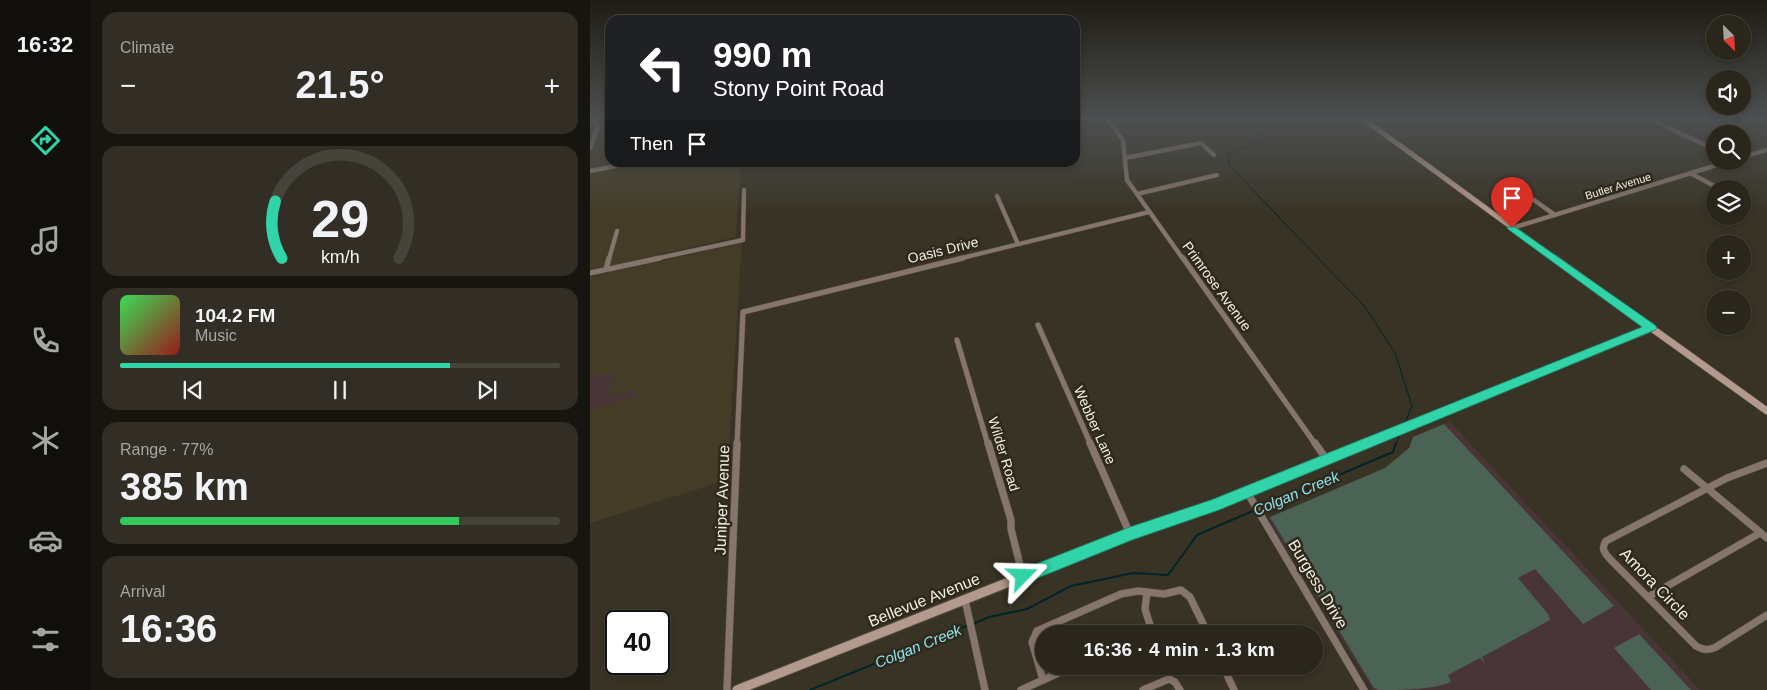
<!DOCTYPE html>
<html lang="en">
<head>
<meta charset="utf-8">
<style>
	body { margin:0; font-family:Arial,sans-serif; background:#322e25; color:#f1f3f6; height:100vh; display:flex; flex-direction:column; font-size:19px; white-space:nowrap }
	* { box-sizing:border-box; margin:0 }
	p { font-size:16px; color:#a5a5a3 }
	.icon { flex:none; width:28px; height:28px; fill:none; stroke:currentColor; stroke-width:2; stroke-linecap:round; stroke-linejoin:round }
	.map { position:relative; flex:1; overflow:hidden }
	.sheet { display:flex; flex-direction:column; gap:12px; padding:12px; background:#17150f; width:500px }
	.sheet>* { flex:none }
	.top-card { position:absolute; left:15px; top:15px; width:475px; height:152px; border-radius:15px; box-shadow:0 2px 8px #0003,0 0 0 1px #46433b; background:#202124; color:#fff; overflow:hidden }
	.needle { width:32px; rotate:156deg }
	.buttons { position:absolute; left:1116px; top:15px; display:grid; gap:10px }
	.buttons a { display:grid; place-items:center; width:45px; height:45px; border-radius:50%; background:#2a261c; box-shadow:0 2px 8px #0003,0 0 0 1px #46433b; font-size:25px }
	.speed { position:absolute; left:15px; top:610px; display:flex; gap:10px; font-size:25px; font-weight:700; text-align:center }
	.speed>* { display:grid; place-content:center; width:65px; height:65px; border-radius:50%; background:#2a261c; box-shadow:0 2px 8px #0003,0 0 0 1px #46433b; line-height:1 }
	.speed .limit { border:2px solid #111; border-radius:8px; background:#fff; color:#111 }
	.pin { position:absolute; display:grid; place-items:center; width:42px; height:42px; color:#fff; margin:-51px -21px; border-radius:50% 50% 50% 0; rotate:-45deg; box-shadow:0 0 5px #0007 }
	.pin .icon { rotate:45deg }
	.me { position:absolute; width:55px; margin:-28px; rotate:68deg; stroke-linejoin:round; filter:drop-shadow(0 0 4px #0008) }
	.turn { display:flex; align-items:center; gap:18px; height:105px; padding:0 25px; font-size:22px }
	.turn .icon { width:65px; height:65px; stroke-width:2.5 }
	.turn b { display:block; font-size:35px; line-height:42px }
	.then { display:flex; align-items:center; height:48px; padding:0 25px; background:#0003; gap:10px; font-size:19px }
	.big { font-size:38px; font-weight:600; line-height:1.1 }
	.sheet .tile { flex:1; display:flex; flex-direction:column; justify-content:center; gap:8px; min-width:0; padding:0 18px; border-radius:15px; background:#322e25 }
	.sheet .dial { align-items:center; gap:0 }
	.dial svg { height:130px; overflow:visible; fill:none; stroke:#46433b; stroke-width:7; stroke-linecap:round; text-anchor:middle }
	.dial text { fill:#f1f3f6; stroke:none }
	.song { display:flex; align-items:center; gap:15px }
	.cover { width:60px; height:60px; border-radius:8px; background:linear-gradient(135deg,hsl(130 70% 55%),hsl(0 70% 35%)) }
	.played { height:5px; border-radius:2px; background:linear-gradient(90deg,#31d4a9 75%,#46433b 75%) }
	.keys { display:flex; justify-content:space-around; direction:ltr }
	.heat { display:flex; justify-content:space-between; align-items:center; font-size:28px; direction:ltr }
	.charge { height:8px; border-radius:4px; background:linear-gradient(90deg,#34c759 77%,#46433b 0) }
	.trip { position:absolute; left:445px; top:625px; width:288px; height:50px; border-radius:25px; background:#2a261c; box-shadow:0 2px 8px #0003,0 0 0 1px #46433b; font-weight:600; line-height:50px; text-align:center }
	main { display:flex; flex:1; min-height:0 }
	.dock { display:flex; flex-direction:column; width:90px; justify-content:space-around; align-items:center; background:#110f0b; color:#a5a5a3 }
	.dock .icon { width:35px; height:35px }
	.dock .selected { color:#31d4a9 }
	.dock b { font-size:22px; color:#f1f3f6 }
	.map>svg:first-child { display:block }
</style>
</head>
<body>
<main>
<nav class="dock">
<b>16:32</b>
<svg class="icon selected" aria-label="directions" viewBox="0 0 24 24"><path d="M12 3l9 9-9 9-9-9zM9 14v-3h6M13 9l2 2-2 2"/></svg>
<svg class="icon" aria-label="music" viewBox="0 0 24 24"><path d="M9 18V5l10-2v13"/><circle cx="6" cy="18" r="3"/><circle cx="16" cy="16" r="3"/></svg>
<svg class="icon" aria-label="phone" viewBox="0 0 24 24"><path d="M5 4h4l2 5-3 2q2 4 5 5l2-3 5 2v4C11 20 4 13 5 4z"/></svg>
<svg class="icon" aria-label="climate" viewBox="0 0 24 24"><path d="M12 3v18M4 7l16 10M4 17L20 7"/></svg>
<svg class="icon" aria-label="car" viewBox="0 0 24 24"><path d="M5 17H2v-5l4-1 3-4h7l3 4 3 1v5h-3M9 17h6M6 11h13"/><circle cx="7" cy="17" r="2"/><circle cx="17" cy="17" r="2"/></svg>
<svg class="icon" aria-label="filters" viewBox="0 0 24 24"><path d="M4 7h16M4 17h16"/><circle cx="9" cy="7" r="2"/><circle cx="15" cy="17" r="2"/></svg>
</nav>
<section class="sheet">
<div class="tile"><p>Climate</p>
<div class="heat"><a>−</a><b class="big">21.5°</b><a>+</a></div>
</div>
<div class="tile dial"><svg viewBox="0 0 100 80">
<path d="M14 69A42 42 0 1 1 86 69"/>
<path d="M14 69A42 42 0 0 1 10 34" stroke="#31d4a9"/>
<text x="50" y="56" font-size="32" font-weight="700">29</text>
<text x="50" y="72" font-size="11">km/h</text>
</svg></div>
<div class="tile">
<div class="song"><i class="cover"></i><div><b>104.2 FM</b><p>Music</p></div></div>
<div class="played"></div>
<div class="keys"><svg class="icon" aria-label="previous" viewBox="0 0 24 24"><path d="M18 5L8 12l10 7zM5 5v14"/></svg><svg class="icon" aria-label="pause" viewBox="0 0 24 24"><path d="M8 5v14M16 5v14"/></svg><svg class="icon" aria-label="next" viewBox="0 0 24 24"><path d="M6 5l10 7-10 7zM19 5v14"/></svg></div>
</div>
<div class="tile"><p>Range · 77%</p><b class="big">385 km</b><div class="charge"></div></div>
<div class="tile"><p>Arrival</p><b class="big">16:36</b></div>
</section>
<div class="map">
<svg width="1177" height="690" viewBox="0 0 1177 690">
	<rect width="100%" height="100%" fill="#383325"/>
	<g fill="#443c27">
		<polygon points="0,119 20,119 20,162 151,163 146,237 0,270"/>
		<polygon points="152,243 137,480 0,523 0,277"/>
	</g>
	<g fill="#493538">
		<polygon points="23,372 18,397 47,390 45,397 0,409 0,378"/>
		<polygon points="860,422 1110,690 783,690 678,518 795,468 819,448 823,437"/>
	</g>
	<g fill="#4b6354">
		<path d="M854,424L1024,606L993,624L945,569L928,578L958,614L960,620L892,657L895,663L890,658L858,675L861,682C841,690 812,690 789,690L784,688L680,517L795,468L819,448L823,437Z"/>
		<polygon points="1049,634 1101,690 1061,690 1024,648"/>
	</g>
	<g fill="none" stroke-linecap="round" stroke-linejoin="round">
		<g stroke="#00242a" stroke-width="1">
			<polyline points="654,119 670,133 669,142 638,154 639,165 775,307 805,353 822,406 814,425"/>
			<polyline points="806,445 810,433"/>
		</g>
		<g stroke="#00242a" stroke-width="2">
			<polyline points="671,508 803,452 806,443"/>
			<polyline points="383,624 399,617 437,609 481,586 543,573 578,575 607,535 665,510"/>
			<polyline points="220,690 377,626"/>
		</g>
		<g stroke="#565144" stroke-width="5">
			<g id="street-far2">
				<polyline points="517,119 533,140 537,180 593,259"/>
				<polyline points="1061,119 1125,150"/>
				<polyline points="0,148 8,126 5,119"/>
				<polyline points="1152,157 1177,150"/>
				<polyline points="535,158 611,143 624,155"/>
				<polyline points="0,171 46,162"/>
				<polyline points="1100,173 1130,189"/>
				<polyline points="934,193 965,215"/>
				<polyline points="547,194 627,175"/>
				<polyline points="407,196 428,244"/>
				<polyline points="922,228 1140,161"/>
				<polyline points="19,259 27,231"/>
				<polyline points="64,259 153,240 154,190"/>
				<polyline points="368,259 559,212"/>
			</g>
		</g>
		<g stroke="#565144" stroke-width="6">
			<g id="street-far1">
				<polyline points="593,258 726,445"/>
				<polyline points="16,269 19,258"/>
				<polyline points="0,273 70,258"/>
				<polyline points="448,325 501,445"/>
				<polyline points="367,340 398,445"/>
				<polyline points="147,445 153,312 373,258"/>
			</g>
		</g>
		<g stroke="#565144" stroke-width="8">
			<g id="street">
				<polyline points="398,443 421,520 421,529 433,577"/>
				<polyline points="500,443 540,534"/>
				<polyline points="725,443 737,460"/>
				<path d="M1177,463L1137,478L1016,541C1011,548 1014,552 1019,558L1106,646C1113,650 1118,651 1126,647L1177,615"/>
				<polyline points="1094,469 1177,538"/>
				<polyline points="657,492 774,690"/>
				<polyline points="1058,597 1170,533"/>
				<polyline points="375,600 395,690"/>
				<polyline points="556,634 560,625 555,609 557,592"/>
				<polyline points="633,666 644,690"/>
				<polyline points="453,680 442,642 447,631 531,594 548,591 574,594 591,590 600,597 618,634"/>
				<polyline points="137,690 147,443"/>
				<polyline points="431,690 484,666"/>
				<polyline points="553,690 579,679 585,682 590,690"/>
			</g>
		</g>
		<g stroke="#565144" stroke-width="6">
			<path id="secondary-far2" d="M773,119C838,165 901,213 966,259"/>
		</g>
		<g stroke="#565144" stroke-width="8">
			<g id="secondary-far1">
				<polyline points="964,258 1177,411"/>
				<polyline points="773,445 1061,328"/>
			</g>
		</g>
		<g stroke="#565144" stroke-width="11">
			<polyline id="secondary" points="147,690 540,534 624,505 776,443"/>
		</g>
		<use href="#street-far2" stroke="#86756d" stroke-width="4"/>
		<use href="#street-far1" stroke="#86756d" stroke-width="5"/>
		<use href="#street" stroke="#86756d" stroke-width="7"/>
		<use href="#secondary-far2" stroke="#b49a8e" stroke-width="5"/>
		<use href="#secondary-far1" stroke="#b49a8e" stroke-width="7"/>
		<use href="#secondary" stroke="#b49a8e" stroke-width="9"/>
	</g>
	<linearGradient id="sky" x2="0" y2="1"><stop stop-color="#1f1c14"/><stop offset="0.55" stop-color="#4d5051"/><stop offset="1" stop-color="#4d5051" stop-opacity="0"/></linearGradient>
	<rect width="1177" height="215" fill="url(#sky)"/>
	<polygon fill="#31d4a9" stroke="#208a6e" points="922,225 1065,325 1067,328 1065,330 629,510 542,540 433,584 428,582 425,576 428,571 540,527 621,500 1052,327 919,230 917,228"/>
	<g text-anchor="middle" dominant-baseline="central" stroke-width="5" stroke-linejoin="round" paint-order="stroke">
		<g font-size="11" fill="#f1eee5" stroke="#2e291b">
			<text transform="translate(1028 186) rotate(-17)">Butler Avenue</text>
		</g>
		<g font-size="14" fill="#f1eee5" stroke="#2e291b">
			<text transform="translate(353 250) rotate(-14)">Oasis Drive</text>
			<text transform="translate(627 286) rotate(54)">Primrose Avenue</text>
			<text transform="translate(505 425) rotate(66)">Webber Lane</text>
			<text transform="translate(414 454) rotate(73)">Wilder Road</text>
		</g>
		<g font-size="15" font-style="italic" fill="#8fe3f0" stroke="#2e291b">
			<text transform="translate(706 493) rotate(-23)">Colgan Creek</text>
			<text transform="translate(328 646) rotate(-22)">Colgan Creek</text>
		</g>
		<g font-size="16" fill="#f1eee5" stroke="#2e291b">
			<text transform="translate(132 500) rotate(-88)">Juniper Avenue</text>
			<text transform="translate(728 584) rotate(59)">Burgess Drive</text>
			<text transform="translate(1065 584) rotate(46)">Amora Circle</text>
			<text transform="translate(334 600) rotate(-22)">Bellevue Avenue</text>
		</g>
	</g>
</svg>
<div class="buttons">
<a><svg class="needle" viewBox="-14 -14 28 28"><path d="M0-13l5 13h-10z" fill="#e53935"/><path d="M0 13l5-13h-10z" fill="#a5a5a3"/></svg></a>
<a><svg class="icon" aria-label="sound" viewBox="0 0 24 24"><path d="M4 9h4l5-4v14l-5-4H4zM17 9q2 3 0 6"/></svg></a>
<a><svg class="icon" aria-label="search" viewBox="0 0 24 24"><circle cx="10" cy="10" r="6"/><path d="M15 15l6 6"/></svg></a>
<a><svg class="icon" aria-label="layers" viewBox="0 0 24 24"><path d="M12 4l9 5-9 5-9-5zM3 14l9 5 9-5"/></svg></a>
<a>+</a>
<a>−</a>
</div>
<div class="speed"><div class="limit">40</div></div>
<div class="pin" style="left:922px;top:228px;background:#d93025"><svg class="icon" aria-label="arrive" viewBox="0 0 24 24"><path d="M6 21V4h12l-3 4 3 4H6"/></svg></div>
<svg class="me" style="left:433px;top:576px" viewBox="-20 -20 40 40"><path d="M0-17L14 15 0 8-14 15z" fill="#31d4a9" stroke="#fff" stroke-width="4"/></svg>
<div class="trip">16:36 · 4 min · 1.3 km</div>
<div class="top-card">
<div class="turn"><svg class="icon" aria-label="left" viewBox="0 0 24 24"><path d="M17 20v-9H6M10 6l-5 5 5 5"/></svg><div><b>990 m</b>Stony Point Road</div></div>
<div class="then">Then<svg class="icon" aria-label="arrive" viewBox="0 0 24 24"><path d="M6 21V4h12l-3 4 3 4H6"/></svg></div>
</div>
</div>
</main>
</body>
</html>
